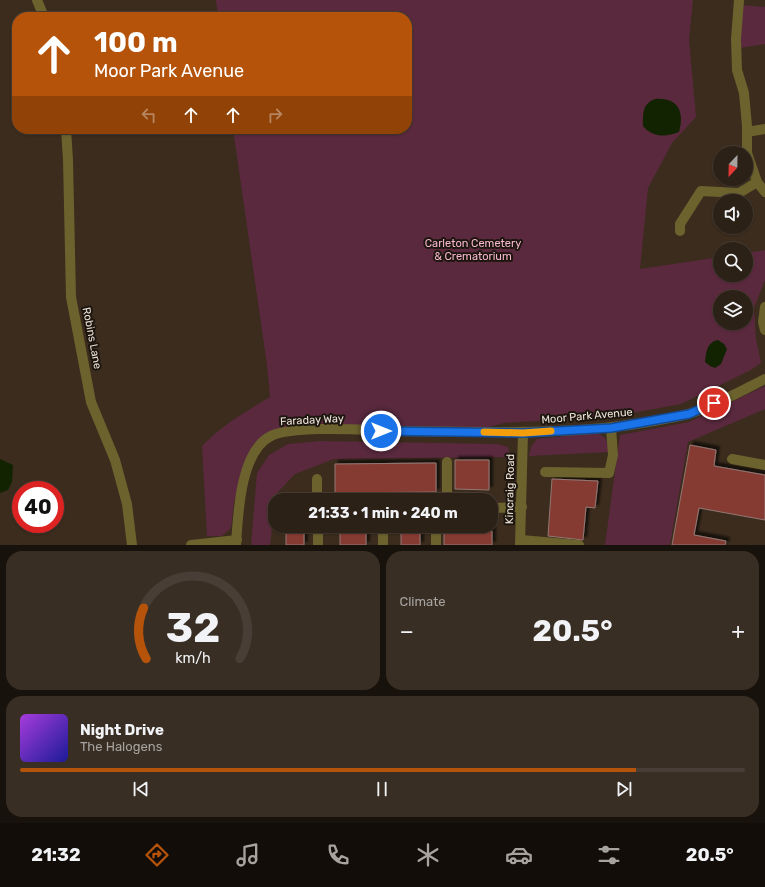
<!DOCTYPE html>
<html lang="en">
<head>
<meta charset="utf-8">
<style>
	body { margin:0; font-family:Rubik,sans-serif; background:#382e23; color:#f1f3f6; height:100vh; display:flex; flex-direction:column; font-size:15px; white-space:nowrap }
	* { box-sizing:border-box; margin:0 }
	p { font-size:13px; color:#a6a3a1 }
	.icon { flex:none; width:22px; height:22px; fill:none; stroke:currentColor; stroke-width:2; stroke-linecap:round; stroke-linejoin:round }
	.map { position:relative; height:545px; overflow:hidden }
	.sheet { display:flex; flex-direction:column; gap:6px; padding:6px; background:#18120c; flex:1 }
	.sheet>* { flex:none }
	.top-card { position:absolute; left:12px; top:12px; width:400px; height:122px; border-radius:16px; box-shadow:0 1px 3px #0004,0 0 0 1px #483e35; background:#b45309; color:#fff; overflow:hidden }
	.needle { width:26px; rotate:202deg }
	.buttons { position:absolute; left:713px; top:146px; display:grid; gap:8px }
	.buttons a { display:grid; place-items:center; width:40px; height:40px; border-radius:50%; background:#2c2116; box-shadow:0 1px 3px #0004,0 0 0 1px #483e35; font-size:20px }
	.speed { position:absolute; left:12px; top:481px; display:flex; gap:8px; font-size:20px; font-weight:700; text-align:center }
	.speed>* { display:grid; place-content:center; width:52px; height:52px; border-radius:50%; background:#2c2116; box-shadow:0 1px 3px #0004,0 0 0 1px #483e35; line-height:1 }
	.speed .limit { border:6px solid #d22; background:#fff; color:#111 }
	.pin { position:absolute; display:grid; place-items:center; width:34px; height:34px; color:#fff; margin:-17px; border:2px solid #fff; border-radius:50%; box-shadow:0 1px 4px #0007 }
	.me { position:absolute; width:44px; margin:-22px; rotate:90deg; stroke-linejoin:round; filter:drop-shadow(0 0 3px #0008) }
	.turn { display:flex; align-items:center; gap:14px; height:84px; padding:0 16px; font-size:18px }
	.turn .icon { width:52px; height:52px; stroke-width:2.5 }
	.turn b { display:block; font-size:28px; line-height:34px }
	.lanes { display:flex; align-items:center; height:38px; padding:0 16px; background:#0003; justify-content:center; gap:20px; direction:ltr }
	.lanes .off { opacity:.35 }
	.big { font-size:30px; font-weight:700; line-height:1.1 }
	.sheet .card { flex:1; display:flex; flex-direction:column; justify-content:center; gap:6px; min-width:0; padding:0 14px; border-radius:16px; background:#382e23 }
	.sheet .dial { align-items:center; gap:0 }
	.dial svg { height:104px; overflow:visible; fill:none; stroke:#483e35; stroke-width:7; stroke-linecap:round; text-anchor:middle }
	.dial text { fill:#f1f3f6; stroke:none }
	.song { display:flex; align-items:center; gap:12px }
	.cover { width:48px; height:48px; border-radius:6px; background:linear-gradient(135deg,hsl(280 70% 55%),hsl(240 70% 35%)) }
	.played { height:4px; border-radius:2px; background:linear-gradient(90deg,#b45309 85%,#483e35 85%) }
	.keys { display:flex; justify-content:space-around; direction:ltr }
	.heat { display:flex; justify-content:space-between; align-items:center; font-size:22px; direction:ltr }
	.sheet .tiles { flex:1; display:grid; gap:6px; grid-template-columns:1fr 1fr }
	.card:last-child { grid-column:span 2 }
	.trip { position:absolute; left:268px; top:493px; width:230px; height:40px; border-radius:16px; background:#2c2116; box-shadow:0 1px 3px #0004,0 0 0 1px #483e35; font-weight:700; line-height:40px; text-align:center }
	.dock { display:flex; height:64px; justify-content:space-around; align-items:center; background:#120d09; color:#a6a3a1 }
	.dock .icon { width:28px; height:28px }
	.dock .current { color:#b45309 }
	.dock b { font-size:18px; color:#f1f3f6 }
	.map>svg:first-child { display:block }
</style>
</head>
<body>
<div class="map">
<svg width="765" height="545" viewBox="0 0 765 545">
	<defs>
		<filter id="shadow"><feDropShadow dx="3.5" dy="-3.5" stdDeviation="1" flood-color="#0009"/></filter>
	</defs>
	<rect width="100%" height="100%" fill="#3b2c1d"/>
	<g fill="#5a293e" fill-rule="evenodd">
		<path d="M216,0H693L689,39L696,117L672,143L648,188L640,269L720,257V275H746V253L765,250V280L754,308L756,339L761,363L751,370L681,404L616,416L504,423L474,431L324,430L270,436L246,472L234,502L231,528L222,536H207L202,446C222,425 245,412 270,397L267,365L233,129H407V17H218ZM720,297H746V323H720Z"/>
		<polygon points="742,5 765,7 765,44 739,48"/>
		<polygon points="765,386 765,409 688,442 670,545 605,545 620,435 689,422"/>
		<path d="M594,433C606,435 607,440 610,452L529,456L531,447L537,439Z"/>
		<polygon points="320,441 498,444 508,447 510,457 334,459 295,474 278,492 277,500 275,500 270,545 251,545 257,473 269,455 288,444"/>
	</g>
	<g fill="#122302">
		<path d="M655,99C678,97 685,112 679,132C666,137 653,138 643,126C643,114 642,104 655,99Z"/>
		<path d="M718,340L724,344L727,349L721,364L715,368L710,366L705,362C706,352 707,342 718,340Z"/>
		<polygon points="0,459 13,465 12,482 8,490 0,493"/>
	</g>
	<g fill="#853b32" stroke="#937874" filter="url(#shadow)">
		<polygon points="690,445 716,450 714,466 765,475 765,520 699,508 694,535 726,541 725,545 672,545"/>
		<polygon points="455,460 489,460 489,490 455,489"/>
		<polygon points="436,463 436,492 335,493 335,464"/>
		<polygon points="552,479 598,481 595,508 586,507 583,540 548,536"/>
		<rect x="286" y="526" width="18" height="19"/>
		<rect x="340" y="526" width="26" height="19"/>
		<rect x="401" y="526" width="19" height="19"/>
		<polygon points="492,531 492,545 444,545 444,532"/>
	</g>
	<g fill="none" stroke-linecap="round" stroke-linejoin="round">
		<g stroke="#6c622d" stroke-width="10">
			<polyline points="37,0 44,17"/>
			<polyline points="739,0 736,39 737,70 744,93 747,126 747,153 757,182 765,192"/>
			<polyline points="66,129 68,160 71,297 91,402 115,460 127,504 132,545"/>
			<polyline points="747,132 765,129"/>
			<polyline points="680,231 680,224 701,191 739,193 757,182"/>
			<polyline points="765,307 763,322 765,330"/>
			<polyline points="732,459 765,465"/>
			<polyline points="447,462 447,500"/>
			<polyline points="545,472 609,473 613,455 611,428"/>
			<polyline points="317,479 317,500"/>
			<polyline points="491,508 522,507"/>
			<polyline points="318,526 318,545"/>
			<polyline points="383,526 383,545"/>
			<polyline points="521,540 579,545"/>
			<polyline points="191,545 237,540"/>
			<path d="M236,545C238,515 240,451 271,436C294,425 364,430 392,431C480,431 568,437 654,421C666,419 677,417 688,414C711,408 743,390 765,379"/>
			<polyline points="436,545 436,526"/>
			<polyline points="520,545 523,433"/>
		</g>
	</g>
	<g fill="none" stroke-linecap="round" stroke-linejoin="round">
		<g stroke="#114b97" stroke-width="10">
			<polyline id="route" points="381,431 523,433 611,428 689,414 714,403"/>
		</g>
		<use href="#route" stroke="#1a73e8" stroke-width="7"/>
		<polyline stroke="#f59e0b" stroke-width="7" points="484,432 523,433 551,431"/>
	</g>
	<g text-anchor="middle" dominant-baseline="central" stroke-width="4" stroke-linejoin="round" paint-order="stroke">
		<g font-size="11" fill="#f7b7cf" stroke="#1d160f">
			<text x="473" y="243">Carleton Cemetery<tspan x="473" dy="13">&amp; Crematorium</tspan></text>
		</g>
		<g font-size="11" fill="#ede3d9" stroke="#1d160f">
			<text transform="translate(92 338) rotate(79)">Robins Lane</text>
			<text transform="translate(587 416) rotate(-5)">Moor Park Avenue</text>
			<text transform="translate(312 420) rotate(-3)">Faraday Way</text>
			<text transform="translate(510 489) rotate(-89)">Kincraig Road</text>
		</g>
	</g>
</svg>
<div class="buttons">
<a><svg class="needle" viewBox="-14 -14 28 28"><path d="M0-13l5 13h-10z" fill="#e53935"/><path d="M0 13l5-13h-10z" fill="#a6a3a1"/></svg></a>
<a><svg class="icon" aria-label="sound" viewBox="0 0 24 24"><path d="M4 9h4l5-4v14l-5-4H4zM17 9q2 3 0 6"/></svg></a>
<a><svg class="icon" aria-label="search" viewBox="0 0 24 24"><circle cx="10" cy="10" r="6"/><path d="M15 15l6 6"/></svg></a>
<a><svg class="icon" aria-label="layers" viewBox="0 0 24 24"><path d="M12 4l9 5-9 5-9-5zM3 14l9 5 9-5"/></svg></a>
</div>
<div class="speed"><div class="limit">40</div></div>
<div class="pin" style="left:714px;top:403px;background:#d93025"><svg class="icon" aria-label="arrive" viewBox="0 0 24 24"><path d="M6 21V4h12l-3 4 3 4H6"/></svg></div>
<svg class="me" style="left:381px;top:431px" viewBox="-20 -20 40 40"><circle r="17" fill="#1a73e8" stroke="#fff" stroke-width="3"/><path d="M0-11L8 9 0 5-8 9z" fill="#fff"/></svg>
<div class="trip">21:33 · 1 min · 240 m</div>
<div class="top-card">
<div class="turn"><svg class="icon" aria-label="ahead" viewBox="0 0 24 24"><path d="M12 20V5M6 11l6-6 6 6"/></svg><div><b>100 m</b>Moor Park Avenue</div></div>
<div class="lanes"><svg class="icon off" aria-label="left" viewBox="0 0 24 24"><path d="M17 20v-9H6M10 6l-5 5 5 5"/></svg><svg class="icon" aria-label="ahead" viewBox="0 0 24 24"><path d="M12 20V5M6 11l6-6 6 6"/></svg><svg class="icon" aria-label="ahead" viewBox="0 0 24 24"><path d="M12 20V5M6 11l6-6 6 6"/></svg><svg class="icon off" aria-label="right" viewBox="0 0 24 24"><path d="M7 20v-9h11M14 6l5 5-5 5"/></svg></div>
</div>
</div>
<section class="sheet">
<div class="tiles">
<div class="card dial"><svg viewBox="0 0 100 80">
<path d="M14 69A42 42 0 1 1 86 69"/>
<path d="M14 69A42 42 0 0 1 12 30" stroke="#b45309"/>
<text x="50" y="56" font-size="32" font-weight="700">32</text>
<text x="50" y="72" font-size="11">km/h</text>
</svg></div>
<div class="card"><p>Climate</p>
<div class="heat"><a>−</a><b class="big">20.5°</b><a>+</a></div>
</div>
<div class="card">
<div class="song"><i class="cover"></i><div><b>Night Drive</b><p>The Halogens</p></div></div>
<div class="played"></div>
<div class="keys"><svg class="icon" aria-label="previous" viewBox="0 0 24 24"><path d="M18 5L8 12l10 7zM5 5v14"/></svg><svg class="icon" aria-label="pause" viewBox="0 0 24 24"><path d="M8 5v14M16 5v14"/></svg><svg class="icon" aria-label="next" viewBox="0 0 24 24"><path d="M6 5l10 7-10 7zM19 5v14"/></svg></div>
</div>
</div>
</section>
<nav class="dock">
<b>21:32</b>
<svg class="icon current" aria-label="directions" viewBox="0 0 24 24"><path d="M12 3l9 9-9 9-9-9zM9 14v-3h6M13 9l2 2-2 2"/></svg>
<svg class="icon" aria-label="music" viewBox="0 0 24 24"><path d="M9 18V5l10-2v13"/><circle cx="6" cy="18" r="3"/><circle cx="16" cy="16" r="3"/></svg>
<svg class="icon" aria-label="phone" viewBox="0 0 24 24"><path d="M5 4h4l2 5-3 2q2 4 5 5l2-3 5 2v4C11 20 4 13 5 4z"/></svg>
<svg class="icon" aria-label="climate" viewBox="0 0 24 24"><path d="M12 3v18M4 7l16 10M4 17L20 7"/></svg>
<svg class="icon" aria-label="car" viewBox="0 0 24 24"><path d="M5 17H2v-5l4-1 3-4h7l3 4 3 1v5h-3M9 17h6M6 11h13"/><circle cx="7" cy="17" r="2"/><circle cx="17" cy="17" r="2"/></svg>
<svg class="icon" aria-label="filters" viewBox="0 0 24 24"><path d="M4 7h16M4 17h16"/><circle cx="9" cy="7" r="2"/><circle cx="15" cy="17" r="2"/></svg>
<b>20.5°</b>
</nav>
</body>
</html>
